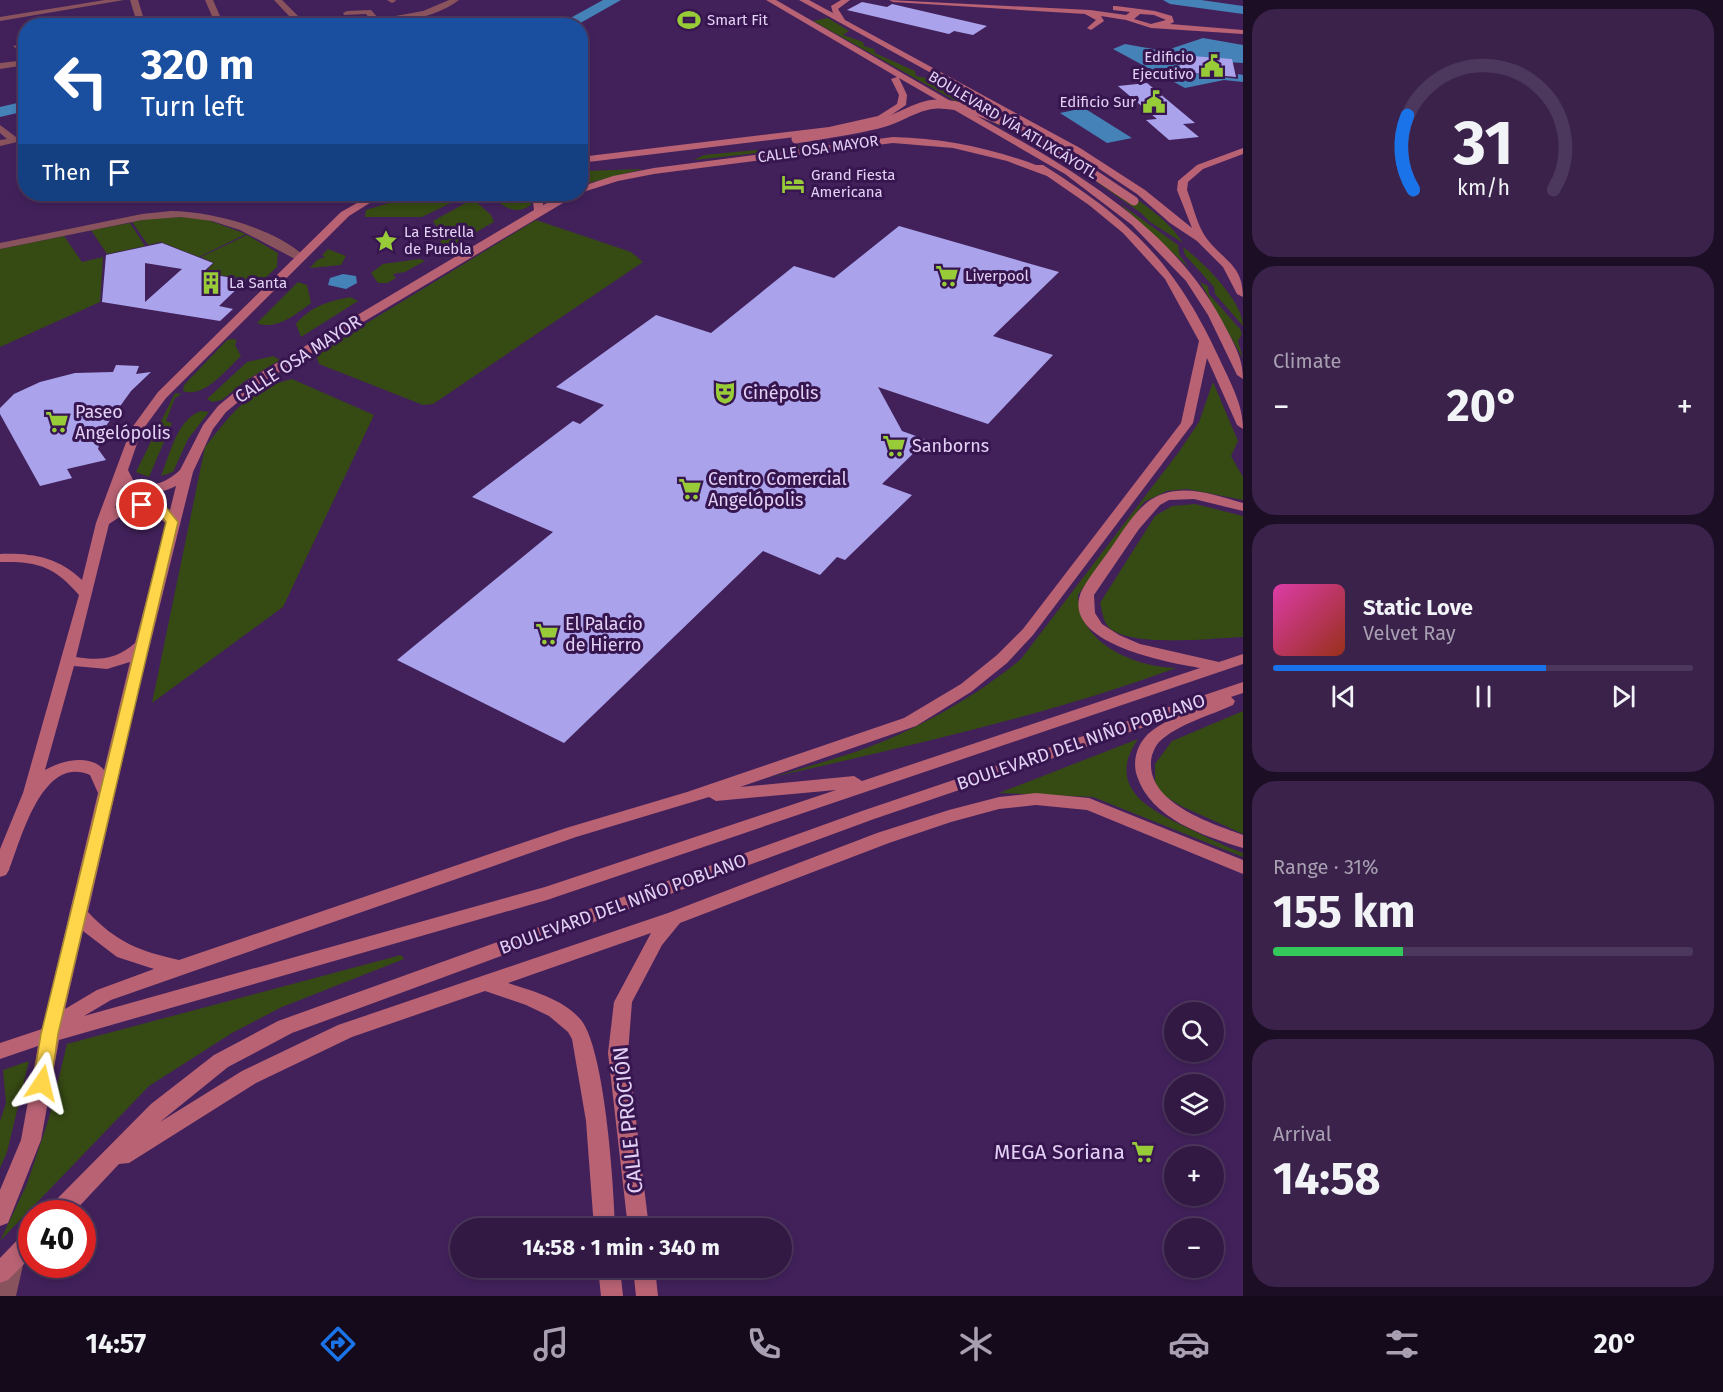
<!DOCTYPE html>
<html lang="en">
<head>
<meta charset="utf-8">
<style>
	body { margin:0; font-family:"Fira Sans",sans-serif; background:#3a224b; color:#f1f3f6; height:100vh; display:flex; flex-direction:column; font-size:22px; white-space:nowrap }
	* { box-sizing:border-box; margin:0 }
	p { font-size:20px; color:#a8a0b2 }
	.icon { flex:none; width:33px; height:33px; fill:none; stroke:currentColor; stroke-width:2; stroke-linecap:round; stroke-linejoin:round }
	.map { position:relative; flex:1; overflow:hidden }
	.sheet { display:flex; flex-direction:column; gap:9px; padding:9px; background:#1c0e25; width:480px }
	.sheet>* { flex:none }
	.hud { position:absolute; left:18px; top:18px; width:570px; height:183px; border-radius:24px; box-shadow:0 3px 9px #0003,0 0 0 2px #4d385d; background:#1a4fa0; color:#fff; overflow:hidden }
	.tools { position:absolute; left:1164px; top:1002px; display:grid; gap:12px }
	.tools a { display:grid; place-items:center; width:60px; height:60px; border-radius:50%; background:#321944; box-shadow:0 3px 9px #0003,0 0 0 2px #4d385d; font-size:30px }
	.speed { position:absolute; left:18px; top:1200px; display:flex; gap:12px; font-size:30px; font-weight:700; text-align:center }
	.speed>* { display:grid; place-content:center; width:78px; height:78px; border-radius:50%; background:#321944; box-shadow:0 3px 9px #0003,0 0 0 2px #4d385d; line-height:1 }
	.speed .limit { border:9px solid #d22; background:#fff; color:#111 }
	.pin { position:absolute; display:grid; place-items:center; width:51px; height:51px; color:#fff; margin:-26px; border:3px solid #fff; border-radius:50%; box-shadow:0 2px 6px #0007 }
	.me { position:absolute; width:66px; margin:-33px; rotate:10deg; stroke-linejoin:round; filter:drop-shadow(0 0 4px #0008) }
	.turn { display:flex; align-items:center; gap:21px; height:126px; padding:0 24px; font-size:27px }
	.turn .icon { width:78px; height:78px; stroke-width:2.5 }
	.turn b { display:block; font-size:42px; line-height:51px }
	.then { display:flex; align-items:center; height:57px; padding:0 24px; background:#0003; gap:12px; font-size:22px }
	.big { font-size:45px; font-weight:700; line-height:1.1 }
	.sheet .tile { flex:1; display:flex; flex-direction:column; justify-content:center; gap:9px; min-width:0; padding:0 21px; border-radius:24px; background:#3a224b }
	.sheet .dial { align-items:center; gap:0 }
	.dial svg { height:156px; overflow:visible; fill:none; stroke:#4d385d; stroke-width:7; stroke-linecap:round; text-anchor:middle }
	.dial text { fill:#f1f3f6; stroke:none }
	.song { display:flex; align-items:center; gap:18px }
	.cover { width:72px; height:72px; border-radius:9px; background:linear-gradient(135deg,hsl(320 70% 55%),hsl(10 70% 35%)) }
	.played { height:6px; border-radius:3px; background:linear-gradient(90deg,#1a73e8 65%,#4d385d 65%) }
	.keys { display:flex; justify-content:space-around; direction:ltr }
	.heat { display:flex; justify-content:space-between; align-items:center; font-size:33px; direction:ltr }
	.charge { height:9px; border-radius:4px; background:linear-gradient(90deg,#34c759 31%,#4d385d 0) }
	.trip { position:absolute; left:450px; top:1218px; width:342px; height:60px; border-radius:30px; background:#321944; box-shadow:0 3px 9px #0003,0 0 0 2px #4d385d; font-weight:700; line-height:60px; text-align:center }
	.tabs { display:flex; height:96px; justify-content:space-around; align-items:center; background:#140a1b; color:#a8a0b2 }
	.tabs .icon { width:42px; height:42px }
	.tabs .active { color:#1a73e8 }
	.tabs b { font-size:27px; color:#f1f3f6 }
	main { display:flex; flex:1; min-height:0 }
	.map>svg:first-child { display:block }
</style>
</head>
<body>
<main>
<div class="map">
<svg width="1243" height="1296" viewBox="0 0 1243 1296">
	<rect width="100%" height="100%" fill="#42215b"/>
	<g fill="#364a13">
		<path d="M828,18L849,31L843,35L863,42L864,46L874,49L875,53L915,71L916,76L926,78L928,83L948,90V94C956,95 969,100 972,106L994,113L1063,159L1050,154L813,21Z"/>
		<polygon points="817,144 812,147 694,160 704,155"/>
		<path d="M1067,161C1103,177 1162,209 1183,243L1150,222L1141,213Z"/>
		<polygon points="643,169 581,185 581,171"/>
		<polygon points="419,194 457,197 455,201 422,217 365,217 366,210"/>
		<path d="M490,194C505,193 519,193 531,202V205C514,216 503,207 490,194Z"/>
		<polygon points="473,199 491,215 494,222 444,250 437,249 443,237 433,221"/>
		<polygon points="1119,203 1178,245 1179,254 1189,268"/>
		<polygon points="185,217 208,220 246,234 199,257 161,242 148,245 132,222 153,218"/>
		<polygon points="536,220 631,252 643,262 433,404 423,405 319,364 316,354"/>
		<polygon points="130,223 145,246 107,254 91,230"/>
		<polygon points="247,235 278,253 277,267 262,281 204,273 214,263 201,257"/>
		<polygon points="64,236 82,262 103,257 100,302 0,347 0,249"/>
		<path d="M1183,247C1202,261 1243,301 1243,326L1215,294L1214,287L1185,255Z"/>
		<polygon points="328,249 346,256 341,265 310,268 317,260 325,257 322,255"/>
		<polygon points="420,259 425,261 405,272 393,274 396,278 387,283 378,283 371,273 383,264"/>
		<path d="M298,282L307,285L311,303C297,314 275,331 257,323Z"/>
		<polygon points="1200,282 1208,286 1209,294 1240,329 1242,334 1238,341 1243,359"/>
		<path d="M350,297L358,301L301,337L296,324C311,306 327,302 350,297Z"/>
		<path d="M232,339L237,340L235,345L241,356C227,369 204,399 183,391L184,385L227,340Z"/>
		<polygon points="273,356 280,360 245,381 222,400 212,402 207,399 247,362"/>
		<path d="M292,379L374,415L283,607L152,703L205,447C232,413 248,389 292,379Z"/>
		<path d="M1213,382L1238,441L1231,456L1243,477V500L1187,489L1167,491L1144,502L1078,595C1078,643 1134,667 1176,668C1045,716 909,746 773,777C808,766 845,757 879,743C927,724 982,692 1021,659L1178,453L1199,422Z"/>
		<polygon points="175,393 182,394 175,398 166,421 172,423 149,477 136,472"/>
		<path d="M201,411L209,412L188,439L173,472L161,476C170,454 177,419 201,411Z"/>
		<path d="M1195,504L1243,516V637C1215,638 1124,649 1107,625C1103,620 1102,610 1100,603L1155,516L1172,506Z"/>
		<polygon points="1243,711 1243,834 1181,806 1155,790 1155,764 1172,741"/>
		<path d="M1138,739C1105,787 1149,810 1188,828C1206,837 1224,846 1243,853V857L1093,797L999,793Z"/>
		<polygon points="401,955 404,959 282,1007 232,1033 149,1086 0,1241 27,1184 49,1118 67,1044"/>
		<polygon points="29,1061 7,1152 0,1168 0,1121 6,1103 3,1070"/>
	</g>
	<g fill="#4582b8">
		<polygon points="1203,38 1243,45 1243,63 1179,59 1181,72 1238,79 1238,74 1243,75 1243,82 1224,80 1185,88 1113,49 1125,44 1164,51"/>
		<polygon points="1084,108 1132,138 1107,143 1060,113"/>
		<polygon points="343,274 356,276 357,283 346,289 328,285 330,278"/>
	</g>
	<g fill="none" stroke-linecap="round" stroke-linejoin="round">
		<g fill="#4582b8" fill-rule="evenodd">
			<polygon points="603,0 621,0 575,26 556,26"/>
			<polygon points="1163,0 1201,0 1243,6 1243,14 1170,4"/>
			<polygon points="26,101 26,111 0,117 0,107"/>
		</g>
	</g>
	<g fill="#aaa3ec" fill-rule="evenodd">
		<polygon points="862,2 887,7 892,4 987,26 973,35 954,31 949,34 847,10"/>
		<polygon points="1178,55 1232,59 1236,77 1181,72"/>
		<polygon points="1147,83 1195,123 1183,124 1199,137 1169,140 1146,120 1157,119 1118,86"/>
		<polygon points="899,226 1059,272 993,336 1053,355 988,424 878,387 902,431 927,440 882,484 912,495 845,560 837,557 820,575 763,551 564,743 397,660 553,532 472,497 573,421 580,424 604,405 556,387 656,315 711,333 794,266 834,278"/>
		<path d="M162,243L213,263L202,273L246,280L219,306L233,309L220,321L102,302L106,255ZM145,263L182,269L145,302Z"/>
		<polygon points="116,365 139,366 136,374 151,372 131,391 103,430 98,449 106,460 67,469 72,478 40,486 0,414 0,408 14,394 40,382 75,373 113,372"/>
	</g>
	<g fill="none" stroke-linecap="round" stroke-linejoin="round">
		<g fill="#89535d" fill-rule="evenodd">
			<polygon points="105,0 124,0 0,21 0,17"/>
			<polygon points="130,0 138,0 146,26 138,26"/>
			<polygon points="205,0 213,0 223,23 291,18 274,0 282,0 300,18 322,26 297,22 206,26 215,23"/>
			<polygon points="387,0 395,0 396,1 392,3"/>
			<path d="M449,0H459C428,24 370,26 332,26L371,20L366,14L344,15L343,13L347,11L371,10L379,19L423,11Z"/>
			<polygon points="26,43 26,48 17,49 13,46"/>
			<polygon points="26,60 26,65 0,69 0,63"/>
			<polygon points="0,125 16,137 26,134 26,140 0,146 0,140 7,139 0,133"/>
			<polygon points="41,194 60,194 41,198"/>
			<path d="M171,211C211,211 278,229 306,258L297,260L240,230L212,221L181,217L142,220L0,249V243L142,214Z"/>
			<polygon points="13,1251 21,1254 24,1261 16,1296 0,1296 0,1270 5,1254"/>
		</g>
		<g fill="#b86274" fill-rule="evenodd">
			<path d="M766,0H776C838,36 899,71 961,107C1062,164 1175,223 1228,332C1236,348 1243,360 1243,379L1237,375L1208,315L1186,281L1132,225L1065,174L899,78L907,95L906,105L884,120L829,133L580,163V157L829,127L878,116L897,104L899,95L891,79L897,77Z"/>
			<path d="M799,0H809L833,13L831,6L841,0H850L838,9L845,20L1080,148L1145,190L1192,228L1177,190L1178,181L1197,165L1243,148V154L1203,169L1188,182L1187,190C1193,205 1197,226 1207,239C1224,261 1243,265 1243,297L1237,294L1223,267L1197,241L1170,223L1137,194L1074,152Z"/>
			<path d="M889,0L1090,10L1126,15L1130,12L1113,10V6H1116L1155,11L1172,16L1174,22L1170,24L1243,30V34L1151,28L1126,20L1101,16L1104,21L1091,30L1087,28L1096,20L1085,14L893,2ZM1140,14L1154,15L1166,20L1151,24L1134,19Z"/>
			<path d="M893,137C943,138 990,148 1036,165H1043C1132,221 1176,264 1220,360C1230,382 1243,404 1243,429L1237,425L1207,358L1193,423L1033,635L1007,663L971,692L916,726L740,787L854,776L862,781L1200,668C1169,663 1064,644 1080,595C1084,583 1105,557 1113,545C1125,528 1141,500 1163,494C1189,485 1217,496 1243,503V511L1194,499L1169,500L1160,505L1139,529L1094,595L1095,613L1102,624L1119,635L1140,644L1219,662L1243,654V664L547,900L59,1040L41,1140L8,1223L0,1226V1190L21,1140L38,1046L0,1059V1043L42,1029L98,793L90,775C42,754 21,840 9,870L6,875L0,877V849L23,793L79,595C54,566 37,561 0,562V554C32,553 58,557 82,580L96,523L131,429L158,392L341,212L373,194H384L349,216L166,398L141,432L128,470L134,482C152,489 167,482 180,470L203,425L218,406L253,377L534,210L532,194H542L543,205L566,194H578L261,383L226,412L213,429L193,472L137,697L88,912C116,942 139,951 179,960L566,828L687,792L904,718L961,684L997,655L1023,629L1181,423L1199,341L1165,279L1123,233L1089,205L1047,176L1007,161L953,148L893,143L654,174L618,181L580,193V187L613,176L654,168ZM123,486C137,497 160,494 176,486L170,510C152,498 134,501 115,508ZM139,509L153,511L166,524L135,643C117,659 100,661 76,657L109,524L124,514ZM130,662L104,770C90,753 61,761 45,770L74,666L107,669ZM836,790L545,887L84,1016L111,1000L576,837L709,797L716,801ZM83,931L117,957L154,969L97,990L65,1009Z"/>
			<path d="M1243,682V693L1231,697L1235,701L1233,705C1209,716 1178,724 1159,742C1154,748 1151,756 1151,763C1149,804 1213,824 1243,835V848C1204,836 1151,819 1137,776C1132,761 1137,745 1148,734C1161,722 1180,715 1197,709L874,819L292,1033L228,1067L160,1122L242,1071L338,1025L668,913L877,833L949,810L999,797L1036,793L1089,798L1243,860V874L1087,810L1036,805L999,809L951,822L889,843L680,923L662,945L632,1002L628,1053L649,1228H628L608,1053L614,1002L651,933L508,983C532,991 564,999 581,1020C605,1050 614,1187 615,1228H594L586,1121L572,1039L568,1032L549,1016L526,1005L485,991L352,1037L256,1083L129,1163L119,1164L72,1214H47L49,1207L151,1104L214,1055L278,1021L862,811Z"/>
			<polygon points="32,1230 32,1256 8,1280 0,1283 0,1258 24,1233"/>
			<polygon points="598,1268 620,1268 623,1296 601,1296"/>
			<polygon points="633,1268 655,1268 658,1296 636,1296"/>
		</g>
		<path stroke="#b86274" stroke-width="9" d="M796,139C824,134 854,131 882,123C901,118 918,104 938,104C997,104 1085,169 1134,201"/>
	</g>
	<polygon fill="#ffd54a" stroke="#a68a30" stroke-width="1.5" points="142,501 165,506 178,522 58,1034 51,1083 48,1088 42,1090 35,1088 33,1083 41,1034 166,522 157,511 138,507 136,505"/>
	<defs>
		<g id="stadium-bare" transform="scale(1.8)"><path d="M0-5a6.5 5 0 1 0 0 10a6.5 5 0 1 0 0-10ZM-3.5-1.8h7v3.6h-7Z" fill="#97cc38" stroke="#371650" stroke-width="2.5" paint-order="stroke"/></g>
		<g id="civic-bare" transform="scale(1.8)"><path d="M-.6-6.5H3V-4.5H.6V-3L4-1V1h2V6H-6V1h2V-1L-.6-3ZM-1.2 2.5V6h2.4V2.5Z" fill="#97cc38" stroke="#371650" stroke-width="2.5" paint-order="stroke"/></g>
		<g id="hotel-bare" transform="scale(1.8)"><path d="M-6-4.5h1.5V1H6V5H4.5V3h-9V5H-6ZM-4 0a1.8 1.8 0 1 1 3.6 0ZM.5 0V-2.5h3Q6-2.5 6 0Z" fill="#97cc38" stroke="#371650" stroke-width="2.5" paint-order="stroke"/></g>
		<g id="sight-bare" transform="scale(1.8)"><path d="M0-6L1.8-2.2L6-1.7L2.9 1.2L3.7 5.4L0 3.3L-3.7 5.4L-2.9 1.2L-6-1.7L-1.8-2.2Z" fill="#97cc38" stroke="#371650" stroke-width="2.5" paint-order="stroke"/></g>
		<g id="supermarket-bare" transform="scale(1.8)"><path d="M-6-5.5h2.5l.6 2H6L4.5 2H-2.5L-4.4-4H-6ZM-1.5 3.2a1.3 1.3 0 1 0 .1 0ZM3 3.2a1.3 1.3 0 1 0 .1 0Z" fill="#97cc38" stroke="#371650" stroke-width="2.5" paint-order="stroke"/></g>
		<g id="building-bare" transform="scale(1.8)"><path d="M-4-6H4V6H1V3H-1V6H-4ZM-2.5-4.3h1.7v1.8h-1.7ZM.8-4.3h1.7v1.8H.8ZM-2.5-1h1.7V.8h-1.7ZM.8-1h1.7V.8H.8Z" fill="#97cc38" stroke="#371650" stroke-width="2.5" paint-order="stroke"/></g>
		<g id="theatre-bare" transform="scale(1.8)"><path d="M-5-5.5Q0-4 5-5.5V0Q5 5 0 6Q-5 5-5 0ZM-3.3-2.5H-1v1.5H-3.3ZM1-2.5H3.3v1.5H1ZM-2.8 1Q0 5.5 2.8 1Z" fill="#97cc38" stroke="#371650" stroke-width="2.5" paint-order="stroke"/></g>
	</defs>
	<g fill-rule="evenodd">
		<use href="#stadium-bare" x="689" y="20"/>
		<use href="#civic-bare" x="1212" y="66"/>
		<use href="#civic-bare" x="1154" y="102"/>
		<use href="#hotel-bare" x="793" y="184"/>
		<use href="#sight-bare" x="386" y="241"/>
		<use href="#supermarket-bare" x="947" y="276"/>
		<use href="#building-bare" x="211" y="283"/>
		<use href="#theatre-bare" x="725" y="393"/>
		<use href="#supermarket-bare" x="57" y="422"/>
		<use href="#supermarket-bare" x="894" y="446"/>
		<use href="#supermarket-bare" x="690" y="489"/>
		<use href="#supermarket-bare" x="547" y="634"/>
		<use href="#supermarket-bare" x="1143" y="1152"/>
	</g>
	<g text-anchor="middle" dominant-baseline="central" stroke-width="6" stroke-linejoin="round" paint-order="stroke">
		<g font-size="15" fill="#e3d1f5" stroke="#371650" text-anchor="start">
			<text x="707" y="20">Smart Fit</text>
			<text x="1194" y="57" text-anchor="end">Edificio<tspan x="1194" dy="17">Ejecutivo</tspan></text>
			<text x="1136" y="102" text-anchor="end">Edificio Sur</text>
			<text x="811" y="175">Grand Fiesta<tspan x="811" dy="17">Americana</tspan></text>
			<text x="404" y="232">La Estrella<tspan x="404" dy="17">de Puebla</tspan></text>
			<text x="965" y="276">Liverpool</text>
			<text x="229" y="283">La Santa</text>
		</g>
		<g font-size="15" fill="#e3d1f5" stroke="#371650">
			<text transform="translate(1013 125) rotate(31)">BOULEVARD VÍA ATLIXCÁYOTL</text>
			<text transform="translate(818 149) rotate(-8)">CALLE OSA MAYOR</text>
		</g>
		<g font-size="18" fill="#e3d1f5" stroke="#371650">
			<text transform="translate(298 359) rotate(-33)">CALLE OSA MAYOR</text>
			<text transform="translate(1081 742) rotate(-19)">BOULEVARD DEL NIÑO POBLANO</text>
			<text transform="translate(623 904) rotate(-20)">BOULEVARD DEL NIÑO POBLANO</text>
		</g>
		<g font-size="18" fill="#e3d1f5" stroke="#371650" text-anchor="start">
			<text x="743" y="393">Cinépolis</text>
			<text x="75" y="412">Paseo<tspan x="75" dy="21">Angelópolis</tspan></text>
			<text x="912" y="446">Sanborns</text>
			<text x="708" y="479">Centro Comercial<tspan x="708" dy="21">Angelópolis</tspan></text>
			<text x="565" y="624">El Palacio<tspan x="565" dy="21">de Hierro</tspan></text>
		</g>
		<g font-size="21" fill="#e3d1f5" stroke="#371650">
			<text transform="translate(628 1120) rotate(-96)">CALLE PROCIÓN</text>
		</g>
		<g font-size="21" fill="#e3d1f5" stroke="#371650" text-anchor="end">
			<text x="1125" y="1152">MEGA Soriana</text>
		</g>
	</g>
</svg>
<div class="tools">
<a><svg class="icon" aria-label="search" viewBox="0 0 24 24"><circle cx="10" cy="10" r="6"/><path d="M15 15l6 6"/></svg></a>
<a><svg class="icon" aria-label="layers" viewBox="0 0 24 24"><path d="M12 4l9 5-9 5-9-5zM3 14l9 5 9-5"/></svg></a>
<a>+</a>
<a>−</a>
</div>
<div class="speed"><div class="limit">40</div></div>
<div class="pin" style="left:142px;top:505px;background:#d93025"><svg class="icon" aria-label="arrive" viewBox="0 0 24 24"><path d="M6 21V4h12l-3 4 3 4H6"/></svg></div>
<svg class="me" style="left:42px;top:1083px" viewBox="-20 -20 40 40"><path d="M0-17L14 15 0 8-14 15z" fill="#ffd54a" stroke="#fff" stroke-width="4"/></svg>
<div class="trip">14:58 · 1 min · 340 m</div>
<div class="hud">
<div class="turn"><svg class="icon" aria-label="left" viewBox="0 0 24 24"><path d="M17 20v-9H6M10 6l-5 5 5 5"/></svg><div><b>320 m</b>Turn left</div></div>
<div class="then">Then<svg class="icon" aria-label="arrive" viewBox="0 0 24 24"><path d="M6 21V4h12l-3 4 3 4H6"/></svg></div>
</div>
</div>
<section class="sheet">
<div class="tile dial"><svg viewBox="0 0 100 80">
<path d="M14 69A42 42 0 1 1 86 69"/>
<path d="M14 69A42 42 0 0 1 11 31" stroke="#1a73e8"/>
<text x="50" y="56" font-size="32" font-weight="700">31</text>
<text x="50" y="72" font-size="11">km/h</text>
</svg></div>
<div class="tile"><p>Climate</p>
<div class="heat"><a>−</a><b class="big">20°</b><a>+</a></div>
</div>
<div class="tile">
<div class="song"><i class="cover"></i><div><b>Static Love</b><p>Velvet Ray</p></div></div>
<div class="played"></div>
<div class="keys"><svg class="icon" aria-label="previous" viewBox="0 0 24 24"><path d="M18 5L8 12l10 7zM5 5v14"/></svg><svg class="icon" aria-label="pause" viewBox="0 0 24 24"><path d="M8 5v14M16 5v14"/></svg><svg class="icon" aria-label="next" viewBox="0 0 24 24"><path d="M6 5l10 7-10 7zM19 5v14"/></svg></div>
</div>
<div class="tile"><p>Range · 31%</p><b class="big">155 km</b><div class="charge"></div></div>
<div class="tile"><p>Arrival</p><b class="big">14:58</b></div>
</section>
</main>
<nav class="tabs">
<b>14:57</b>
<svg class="icon active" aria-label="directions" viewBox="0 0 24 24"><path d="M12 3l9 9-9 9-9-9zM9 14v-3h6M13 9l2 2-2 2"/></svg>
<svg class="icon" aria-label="music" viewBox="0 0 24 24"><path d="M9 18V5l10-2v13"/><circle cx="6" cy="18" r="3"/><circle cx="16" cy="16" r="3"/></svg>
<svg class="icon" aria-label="phone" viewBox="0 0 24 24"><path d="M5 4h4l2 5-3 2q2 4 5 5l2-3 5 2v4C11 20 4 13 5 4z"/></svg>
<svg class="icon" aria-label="climate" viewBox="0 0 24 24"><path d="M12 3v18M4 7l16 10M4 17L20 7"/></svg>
<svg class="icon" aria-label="car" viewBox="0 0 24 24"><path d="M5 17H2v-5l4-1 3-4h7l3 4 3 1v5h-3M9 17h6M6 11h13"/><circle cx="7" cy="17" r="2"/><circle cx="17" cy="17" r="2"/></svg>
<svg class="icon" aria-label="filters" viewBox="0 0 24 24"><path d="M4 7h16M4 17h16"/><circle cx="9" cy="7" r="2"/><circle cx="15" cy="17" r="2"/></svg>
<b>20°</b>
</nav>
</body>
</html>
